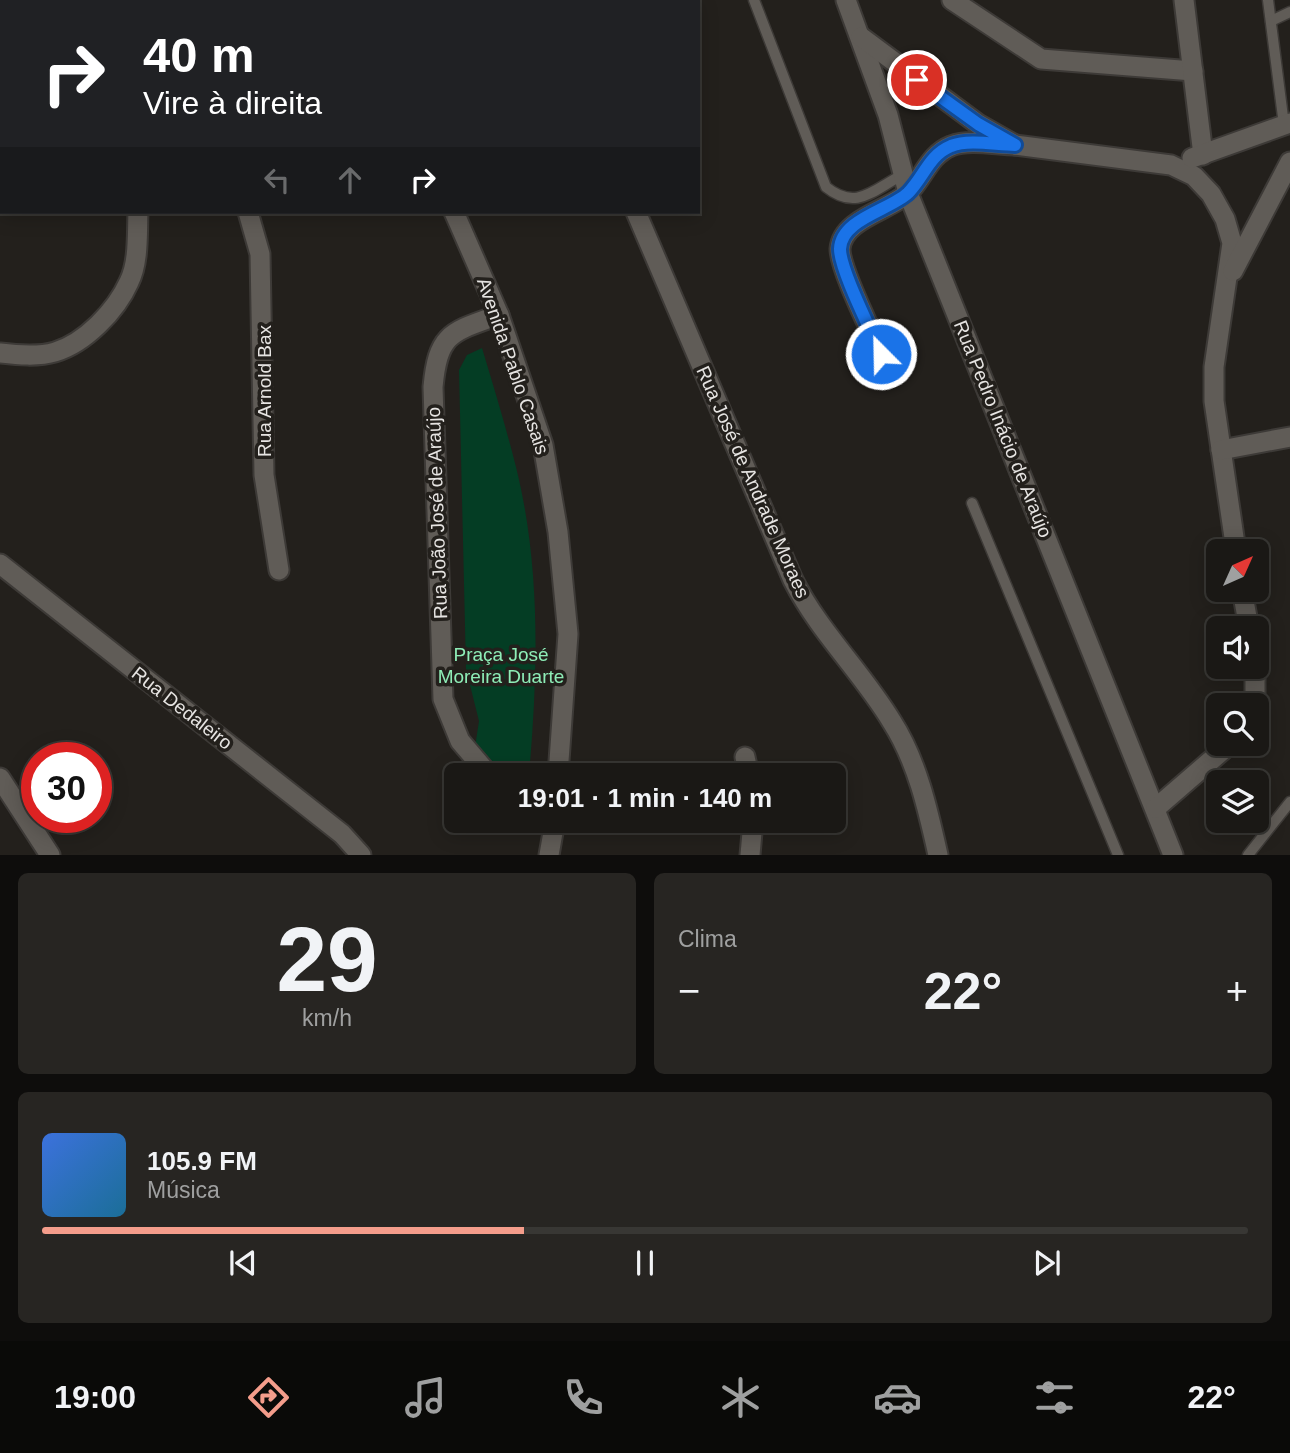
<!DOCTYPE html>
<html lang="pt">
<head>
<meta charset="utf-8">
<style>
	body { margin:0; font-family:Arial,sans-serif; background:#272522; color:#f1f3f6; height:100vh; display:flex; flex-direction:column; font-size:26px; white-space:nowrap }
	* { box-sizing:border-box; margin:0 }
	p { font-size:23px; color:#9fa0a0 }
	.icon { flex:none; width:38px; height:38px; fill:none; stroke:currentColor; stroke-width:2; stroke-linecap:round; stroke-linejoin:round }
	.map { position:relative; height:855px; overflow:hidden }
	.drawer { display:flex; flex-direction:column; gap:18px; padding:18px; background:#0e0d0c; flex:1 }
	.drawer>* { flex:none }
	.hud { position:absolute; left:0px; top:0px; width:700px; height:214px; box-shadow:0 4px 18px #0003,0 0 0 2px #383734; background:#202124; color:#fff; overflow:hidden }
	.needle { width:46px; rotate:45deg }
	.tools { position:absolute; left:1206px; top:539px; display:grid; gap:14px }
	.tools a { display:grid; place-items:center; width:63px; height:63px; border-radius:10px; background:#1a1815; box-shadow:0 4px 18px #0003,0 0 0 2px #383734; font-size:35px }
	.speed { position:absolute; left:21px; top:742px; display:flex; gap:14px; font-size:35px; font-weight:700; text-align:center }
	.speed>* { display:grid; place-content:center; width:91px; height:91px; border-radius:50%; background:#1a1815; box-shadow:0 4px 18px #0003,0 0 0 2px #383734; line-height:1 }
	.speed .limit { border:10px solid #d22; background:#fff; color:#111 }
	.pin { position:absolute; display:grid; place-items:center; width:60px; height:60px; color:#fff; margin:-30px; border:4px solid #fff; border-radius:50%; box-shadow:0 2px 7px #0007 }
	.me { position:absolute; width:77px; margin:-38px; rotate:337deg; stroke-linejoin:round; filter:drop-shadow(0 0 5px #0008) }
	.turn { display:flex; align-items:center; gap:24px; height:147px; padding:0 28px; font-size:32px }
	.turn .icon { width:91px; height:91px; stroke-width:2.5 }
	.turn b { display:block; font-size:49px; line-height:60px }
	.lanes { display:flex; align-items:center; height:66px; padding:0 28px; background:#0003; justify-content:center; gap:35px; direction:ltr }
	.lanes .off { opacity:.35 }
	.big { font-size:52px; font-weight:800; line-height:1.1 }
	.drawer .card { flex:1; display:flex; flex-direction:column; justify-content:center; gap:10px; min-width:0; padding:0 24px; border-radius:10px; background:#272522 }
	.drawer .dial { align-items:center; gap:0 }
	.dial b { font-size:91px; line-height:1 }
	.song { display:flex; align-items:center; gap:21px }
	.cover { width:84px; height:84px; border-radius:10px; background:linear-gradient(135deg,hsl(220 70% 55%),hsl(200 70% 35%)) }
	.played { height:7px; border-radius:4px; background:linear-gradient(90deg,#f49d8b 40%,#383734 40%) }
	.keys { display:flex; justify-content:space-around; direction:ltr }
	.heat { display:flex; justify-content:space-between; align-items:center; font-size:38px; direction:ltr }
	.drawer .tiles { flex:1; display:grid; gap:18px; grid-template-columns:1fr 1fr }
	.card:last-child { grid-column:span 2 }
	.trip { position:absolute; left:444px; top:763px; width:402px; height:70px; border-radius:10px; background:#1a1815; box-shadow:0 4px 18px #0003,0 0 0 2px #383734; font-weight:800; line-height:70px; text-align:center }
	.tab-bar { display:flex; height:112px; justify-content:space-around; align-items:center; background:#0a0a08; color:#9fa0a0 }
	.tab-bar .icon { width:49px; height:49px }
	.tab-bar .active { color:#f49d8b }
	.tab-bar b { font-size:32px; color:#f1f3f6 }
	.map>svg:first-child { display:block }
</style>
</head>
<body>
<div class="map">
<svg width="1290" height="855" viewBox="0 0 1290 855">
	<rect width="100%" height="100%" fill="#23201c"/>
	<path fill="#043d24" d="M482,348C494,388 506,427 516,467C541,567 538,673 529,775H503L475,747L479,721L466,669L459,370L467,355Z"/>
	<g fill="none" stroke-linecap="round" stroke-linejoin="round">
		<polyline stroke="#454f5c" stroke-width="6" points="440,2 441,0"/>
		<g stroke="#3d3a37" stroke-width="13">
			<g id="service">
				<path d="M754,0L826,187C856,211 872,191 902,175"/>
				<polyline points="1268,0 1284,125"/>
				<polyline points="1271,21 1290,12"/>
				<polyline points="972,503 1118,855"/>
				<polyline points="1248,855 1290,802"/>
			</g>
		</g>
		<g stroke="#3d3a37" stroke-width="23">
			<g id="minor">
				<polyline points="846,0 888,115 908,193 1173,855"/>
				<polyline points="952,0 1041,59 1193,71"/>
				<polyline points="1184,0 1203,155"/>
				<polyline points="159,2 159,0"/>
				<polyline points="462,2 463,0"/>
				<polyline points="600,2 601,0"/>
				<path d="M861,37L978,124L1015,145C996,145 970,139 951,146C929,155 924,177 908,193C890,210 842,219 840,249C840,270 872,332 881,354"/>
				<polyline points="1015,145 1171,165 1194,176 1211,194 1225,219 1232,243 1214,367 1214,401 1236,551"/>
				<polyline points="1192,158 1290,123"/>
				<polyline points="248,212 260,254 264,475 279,570"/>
				<path d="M636,212L793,580C820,633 862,672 892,722C917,761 928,810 938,855"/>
				<polyline points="1233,271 1290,162"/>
				<path d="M0,353C17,355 38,357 55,352C85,343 116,311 129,282C139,262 137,234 138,212"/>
				<polyline points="1221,450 1290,437"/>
				<polyline points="0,564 342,834 361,855"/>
				<polyline points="1242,590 1249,628"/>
				<polyline points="1255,667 1255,705"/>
				<polyline points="745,757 749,775"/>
				<path d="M489,775L460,741L443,699L433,387C438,333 451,332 499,315"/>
				<polyline points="0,778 50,855"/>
				<polyline points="1156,808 1230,744"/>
				<polyline points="750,855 753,821"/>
			</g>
		</g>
		<g stroke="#3d3a37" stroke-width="23">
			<g id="tertiary">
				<polyline points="366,0 367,2"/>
				<polyline points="454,212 499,315 543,445 558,532 568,634 558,775"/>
				<polyline points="549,855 555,821"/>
			</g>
		</g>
		<use href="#service" stroke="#605c57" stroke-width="10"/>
		<use href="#minor" stroke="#605c57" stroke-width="19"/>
		<use href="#tertiary" stroke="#605c57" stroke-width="19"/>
	</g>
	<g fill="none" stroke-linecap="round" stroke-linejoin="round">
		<g stroke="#114b97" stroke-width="18">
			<path id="route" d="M881,354C872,332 840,270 840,249C841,219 890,210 908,193C924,177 929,155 951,146C970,139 996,145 1015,145L978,124L917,80"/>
		</g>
		<use href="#route" stroke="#1a73e8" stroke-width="12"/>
	</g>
	<g text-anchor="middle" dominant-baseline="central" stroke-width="7" stroke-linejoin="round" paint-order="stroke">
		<g font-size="19" fill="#e6e4e2" stroke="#23201c">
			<text transform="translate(513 366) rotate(71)">Avenida Pablo Casais</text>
			<text transform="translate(264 391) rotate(-90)">Rua Arnold Bax</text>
			<text transform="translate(1003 429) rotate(68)">Rua Pedro Inácio de Araújo</text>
			<text transform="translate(753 482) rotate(66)">Rua José de Andrade Moraes</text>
			<text transform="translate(437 513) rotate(-92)">Rua João José de Araújo</text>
			<text transform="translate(182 708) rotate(38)">Rua Dedaleiro</text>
		</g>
		<g font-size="19" fill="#8eedb7" stroke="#23201c">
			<text x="501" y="654">Praça José<tspan x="501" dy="22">Moreira Duarte</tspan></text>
		</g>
	</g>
</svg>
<div class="tools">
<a><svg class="needle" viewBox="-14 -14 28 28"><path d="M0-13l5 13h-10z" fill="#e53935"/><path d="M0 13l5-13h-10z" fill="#9fa0a0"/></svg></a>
<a><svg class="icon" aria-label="sound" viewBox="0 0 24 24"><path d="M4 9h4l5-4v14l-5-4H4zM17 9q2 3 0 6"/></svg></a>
<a><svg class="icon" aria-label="search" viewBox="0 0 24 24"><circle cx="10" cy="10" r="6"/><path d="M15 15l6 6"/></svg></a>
<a><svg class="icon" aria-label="layers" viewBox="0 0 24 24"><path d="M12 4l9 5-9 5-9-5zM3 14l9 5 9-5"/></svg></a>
</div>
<div class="speed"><div class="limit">30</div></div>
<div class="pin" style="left:917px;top:80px;background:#d93025"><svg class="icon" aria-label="arrive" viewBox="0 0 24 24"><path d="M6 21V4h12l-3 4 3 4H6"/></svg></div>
<svg class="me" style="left:881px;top:354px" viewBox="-20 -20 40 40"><circle r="17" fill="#1a73e8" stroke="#fff" stroke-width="3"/><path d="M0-11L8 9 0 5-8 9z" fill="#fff"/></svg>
<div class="trip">19:01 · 1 min · 140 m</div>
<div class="hud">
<div class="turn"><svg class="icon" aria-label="right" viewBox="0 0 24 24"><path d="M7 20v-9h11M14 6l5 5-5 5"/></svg><div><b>40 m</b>Vire à direita</div></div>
<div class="lanes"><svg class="icon off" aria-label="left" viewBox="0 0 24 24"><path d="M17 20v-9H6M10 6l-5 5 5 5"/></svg><svg class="icon off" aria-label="ahead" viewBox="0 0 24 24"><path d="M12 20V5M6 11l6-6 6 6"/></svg><svg class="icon" aria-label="right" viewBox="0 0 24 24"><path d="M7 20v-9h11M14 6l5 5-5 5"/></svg></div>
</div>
</div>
<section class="drawer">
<div class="tiles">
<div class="card dial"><b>29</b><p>km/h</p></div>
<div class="card"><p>Clima</p>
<div class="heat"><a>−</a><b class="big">22°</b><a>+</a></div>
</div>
<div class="card">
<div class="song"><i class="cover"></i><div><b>105.9 FM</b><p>Música</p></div></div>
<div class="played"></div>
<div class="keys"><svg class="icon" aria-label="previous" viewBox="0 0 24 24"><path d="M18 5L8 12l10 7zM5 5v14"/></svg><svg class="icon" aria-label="pause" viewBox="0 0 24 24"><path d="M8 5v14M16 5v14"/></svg><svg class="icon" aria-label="next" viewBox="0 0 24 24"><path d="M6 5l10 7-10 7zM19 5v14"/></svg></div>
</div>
</div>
</section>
<nav class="tab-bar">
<b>19:00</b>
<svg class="icon active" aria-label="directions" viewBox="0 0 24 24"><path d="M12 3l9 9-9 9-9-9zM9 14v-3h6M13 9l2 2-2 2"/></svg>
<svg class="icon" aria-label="music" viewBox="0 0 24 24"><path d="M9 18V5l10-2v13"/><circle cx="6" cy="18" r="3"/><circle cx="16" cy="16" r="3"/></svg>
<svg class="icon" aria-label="phone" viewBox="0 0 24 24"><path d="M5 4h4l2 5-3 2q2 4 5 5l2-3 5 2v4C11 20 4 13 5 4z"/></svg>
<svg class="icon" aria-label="climate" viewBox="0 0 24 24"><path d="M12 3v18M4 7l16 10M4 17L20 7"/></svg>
<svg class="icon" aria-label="car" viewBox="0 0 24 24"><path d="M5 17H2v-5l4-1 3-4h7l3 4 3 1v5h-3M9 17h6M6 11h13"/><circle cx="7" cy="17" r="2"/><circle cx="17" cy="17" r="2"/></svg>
<svg class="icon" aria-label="filters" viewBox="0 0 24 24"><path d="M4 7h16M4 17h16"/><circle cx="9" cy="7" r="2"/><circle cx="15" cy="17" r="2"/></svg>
<b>22°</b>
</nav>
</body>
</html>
